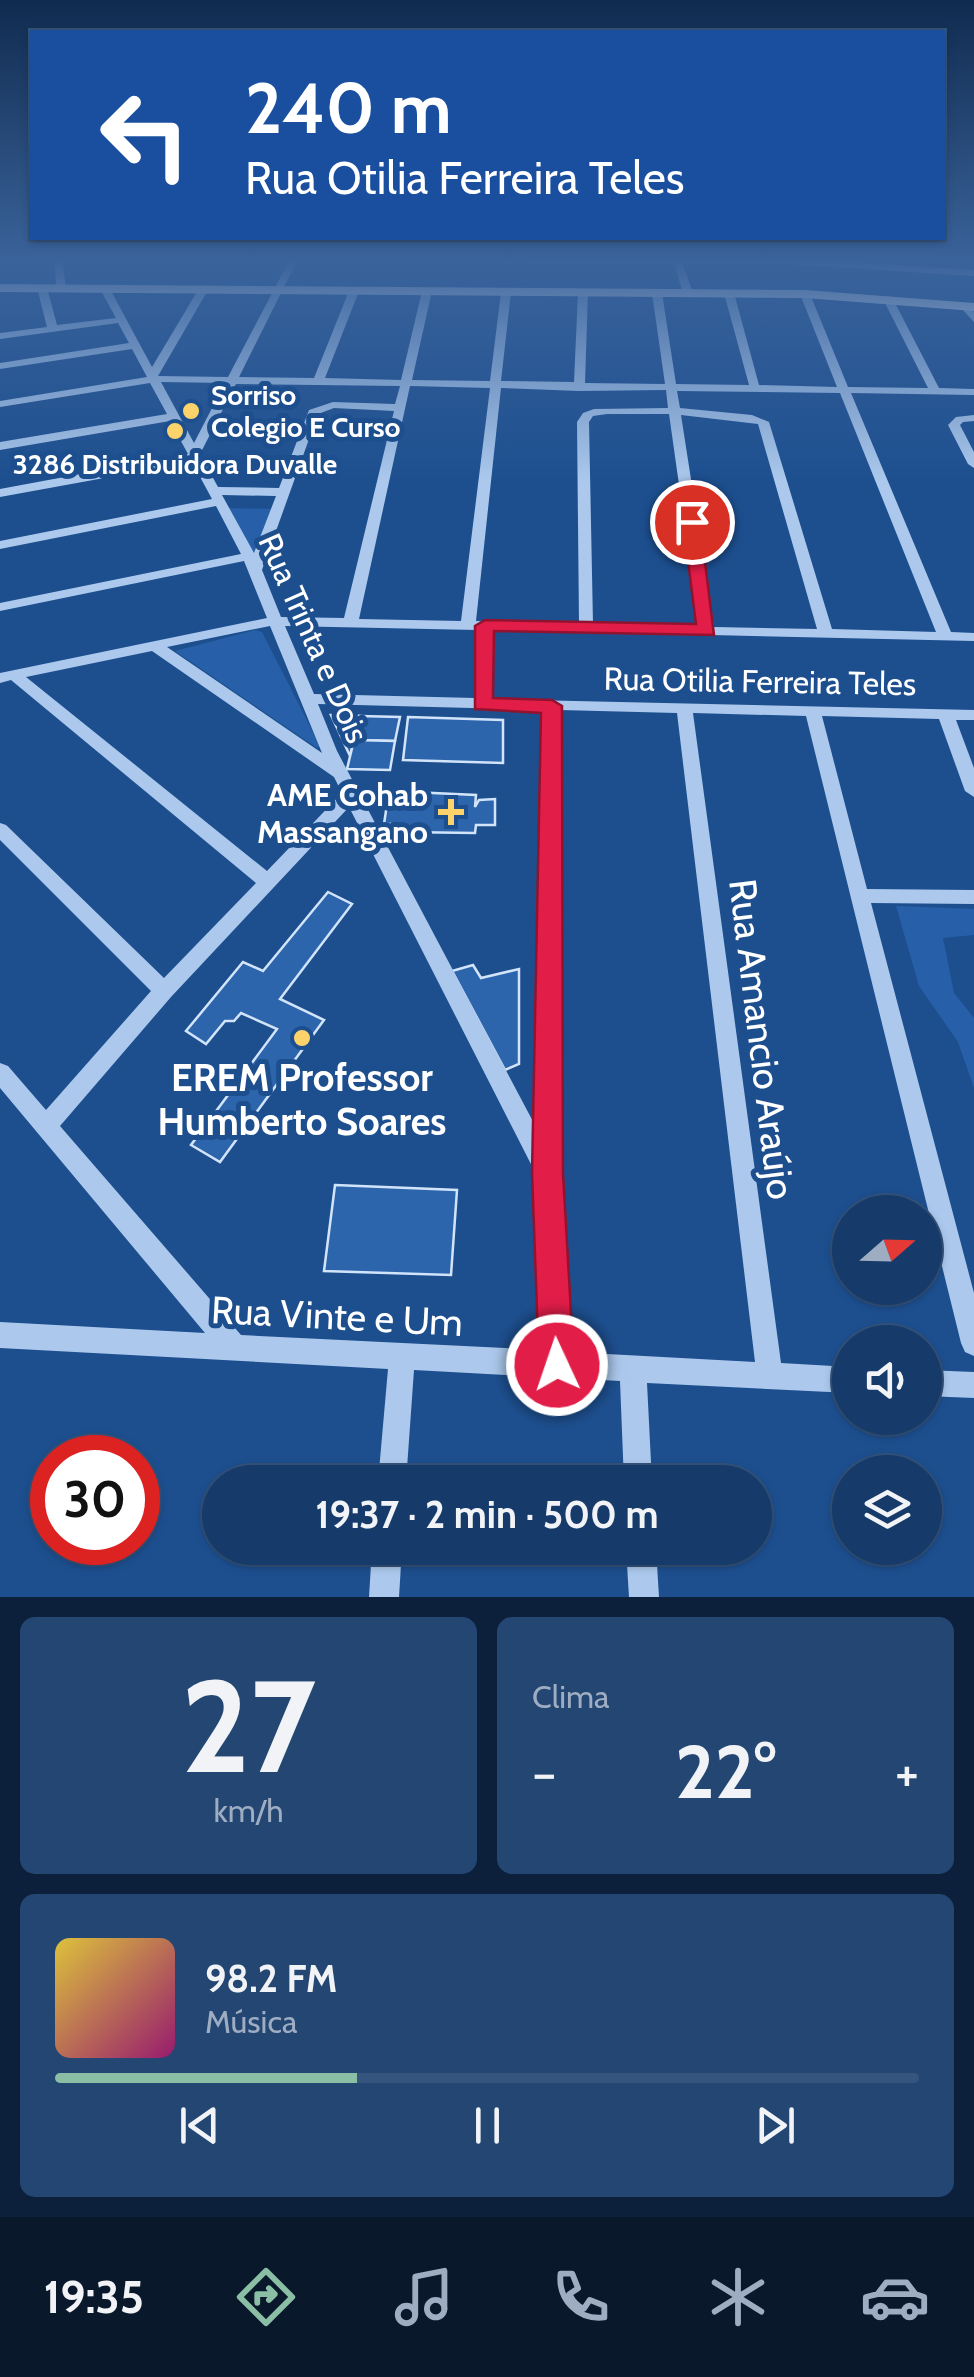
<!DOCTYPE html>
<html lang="pt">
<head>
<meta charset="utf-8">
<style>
	body { margin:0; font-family:Cabin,sans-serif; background:#234673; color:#f1f3f6; height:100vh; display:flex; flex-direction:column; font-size:38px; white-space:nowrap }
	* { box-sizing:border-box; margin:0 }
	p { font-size:32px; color:#9eadc1 }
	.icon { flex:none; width:55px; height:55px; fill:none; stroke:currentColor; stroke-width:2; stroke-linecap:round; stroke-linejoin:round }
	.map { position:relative; height:1597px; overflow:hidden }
	.side { display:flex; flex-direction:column; gap:20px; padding:20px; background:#0c203b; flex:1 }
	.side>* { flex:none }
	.top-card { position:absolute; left:30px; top:30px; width:915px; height:210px; border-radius:0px; box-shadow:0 2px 8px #0004,0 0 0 2px #35557e; background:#1a4fa0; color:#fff; overflow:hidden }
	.needle { width:65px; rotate:70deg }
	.controls { position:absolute; left:832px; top:1195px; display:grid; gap:20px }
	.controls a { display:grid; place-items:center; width:110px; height:110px; border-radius:50%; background:#163b6b; box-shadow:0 2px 8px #0004,0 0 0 2px #35557e; font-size:50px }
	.speed { position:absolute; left:30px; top:1435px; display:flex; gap:20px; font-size:50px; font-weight:700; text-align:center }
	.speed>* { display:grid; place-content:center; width:130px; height:130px; border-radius:50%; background:#163b6b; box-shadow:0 2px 8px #0004,0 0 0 2px #35557e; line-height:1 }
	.speed .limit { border:15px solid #d22; background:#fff; color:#111 }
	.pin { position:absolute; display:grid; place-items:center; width:85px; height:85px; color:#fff; margin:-42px; border:5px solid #fff; border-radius:50%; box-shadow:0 2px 10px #0007 }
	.me { position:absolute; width:110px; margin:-55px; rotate:357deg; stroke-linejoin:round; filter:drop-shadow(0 0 8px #0008) }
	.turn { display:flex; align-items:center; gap:35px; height:210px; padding:0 50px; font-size:45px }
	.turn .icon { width:130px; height:130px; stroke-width:2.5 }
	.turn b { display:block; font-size:70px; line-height:85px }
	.big { font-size:75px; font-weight:700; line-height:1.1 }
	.side .card { flex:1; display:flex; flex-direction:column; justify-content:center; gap:15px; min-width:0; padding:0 35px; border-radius:15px; background:#234673 }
	.side .dial { align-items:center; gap:0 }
	.dial b { font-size:130px; line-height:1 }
	.song { display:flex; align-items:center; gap:30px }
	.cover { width:120px; height:120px; border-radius:15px; background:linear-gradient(135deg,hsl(50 70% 55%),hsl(320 70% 35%)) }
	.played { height:10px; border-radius:5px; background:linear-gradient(90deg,#8abfa5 35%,#35557e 35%) }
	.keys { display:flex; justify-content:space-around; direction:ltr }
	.heat { display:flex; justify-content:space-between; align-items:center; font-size:55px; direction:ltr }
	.side .tiles { flex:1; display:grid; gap:20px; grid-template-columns:1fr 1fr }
	.card:last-child { grid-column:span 2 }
	.trip { position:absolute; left:202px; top:1465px; width:570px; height:100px; border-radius:50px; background:#163b6b; box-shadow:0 2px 8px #0004,0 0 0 2px #35557e; font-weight:700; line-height:100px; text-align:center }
	.dock { display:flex; height:160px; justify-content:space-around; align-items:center; background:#09182b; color:#9eadc1 }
	.dock .icon { width:70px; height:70px }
	.dock .current { color:#8abfa5 }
	.dock b { font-size:45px; color:#f1f3f6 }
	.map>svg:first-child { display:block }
</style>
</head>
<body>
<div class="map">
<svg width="974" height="1597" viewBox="0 0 974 1597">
	<rect width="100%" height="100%" fill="#1d4f8f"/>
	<g fill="#2760a8">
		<polygon points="225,508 272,509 255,557"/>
		<polygon points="255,630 262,632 320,746 317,748 175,651"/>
		<polygon points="896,906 974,909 974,935 943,938 954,993 974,1018 974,1088 958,1042 919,986"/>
	</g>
	<g fill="#2d65ad" stroke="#d2e4fa" stroke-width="2.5">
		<polygon points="331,715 359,716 350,756"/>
		<polygon points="359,716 400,717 395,741 354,740"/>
		<polygon points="408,717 503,720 503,763 403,760"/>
		<polygon points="354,740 395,741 390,770 347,769"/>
		<polygon points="389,791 476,795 475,807 479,800 495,799 495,825 476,825 475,833 403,832 404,824 384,824"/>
		<polygon points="328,892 352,904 280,999 324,1020 220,1162 191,1145 277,1029 241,1013 234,1021 225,1021 206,1044 186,1031 243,962 263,971"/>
		<polygon points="473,965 481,978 519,969 519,1064 505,1070 452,971"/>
		<polygon points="335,1185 457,1190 451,1275 324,1271"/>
	</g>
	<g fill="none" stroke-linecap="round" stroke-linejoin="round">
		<polyline stroke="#acc9ed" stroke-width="2.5" stroke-dasharray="2.5 4" stroke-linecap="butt" points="419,259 445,259"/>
		<g fill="#acc9ed" fill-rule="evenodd">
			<polygon points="59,259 67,259 63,266 66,288 61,291 56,288 55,266"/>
			<path d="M290,259H298L239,377L314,378L349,291L354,288L359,291L325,378L401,380L422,291L427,288L432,291L412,380L490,381L501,292L506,289L511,292L501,381L574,382L578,292L583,289L588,292L585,383L665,384L652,293L657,290L662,293L676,384L749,385L724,293L729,290L734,293L759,385L837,387L800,294L805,291L810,294L848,387L928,388L883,299L888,296L893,299L939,388L974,389V395L851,393L951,632L974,633V641L492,630L491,699L974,710V720H956L974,768V797L965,791L939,719L822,716L867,889L974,890V904L871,903L974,1293V1356L965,1352L961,1343L806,716L693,713L781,1363L850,1367V1393L647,1383L652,1482H624L620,1381L414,1370L406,1482H378L388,1369L0,1348V1322L205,1333L0,1088V1063L8,1066L46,1110L151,991L0,840V823L6,825L164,978L256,883L11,680L0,683V673L267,618L244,561L0,611V603L241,554L216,506L0,549V541L212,499L192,462L0,497V489L188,454L170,421L0,450V442L167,414L150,383L0,407V401L147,377L132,349L0,369V363L129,343L118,323L0,339V333L47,327L37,288L42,285L47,288L57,325L116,318L100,289L105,286L110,289L152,367L198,290L203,287L208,290L158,376L228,377ZM161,382L225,383L194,443ZM236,384L400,386L395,404L333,402L309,410L279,488L218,487L200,454ZM410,386L490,388L461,621L359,619ZM501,388L579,391L666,390L668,408L594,409L583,413L577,422L579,624L476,621ZM677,391L840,393L936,632L832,629L769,422L752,415L680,408ZM334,408L394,411L344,618L281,617L262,570L318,414ZM607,414H669L699,626L593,624L589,422L593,416ZM681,415L758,424L817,629L714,627ZM222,495L276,496L254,553ZM270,626L322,753L167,647ZM285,626L477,630L475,698L314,694ZM152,651L334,777L342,793L267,871L26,677ZM318,704L544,710L537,1129L337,751ZM560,710L677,713L755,1362L570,1352L560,1173ZM349,807L536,1174L543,1350L241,1335L60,1126L171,997Z"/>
			<polygon points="452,259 793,259 974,270 974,276 787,264 682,263 693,293 688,296 683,293 674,263 456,262"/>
			<polygon points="965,304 974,312 974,322 960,307"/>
			<polygon points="974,415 974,421 963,422 960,425 974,452 974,468 968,464 948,425 956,417"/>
			<polygon points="925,1370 974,1372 974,1398 925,1396"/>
			<polygon points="372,1548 402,1548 399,1597 369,1597"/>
			<polygon points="626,1548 656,1548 659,1597 629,1597"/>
		</g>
		<polygon fill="#f3f7ff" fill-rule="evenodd" points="0,284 805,290 974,303 974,311 805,298 0,292"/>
	</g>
	<linearGradient id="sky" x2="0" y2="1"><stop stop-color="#102b4f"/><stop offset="0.54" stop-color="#3a639b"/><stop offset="1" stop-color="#3a639b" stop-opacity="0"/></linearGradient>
	<rect width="974" height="482" fill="url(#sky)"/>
	<polygon fill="#e11d48" stroke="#92132f" stroke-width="2.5" points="692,517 700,522 714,635 494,631 493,698 552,700 562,706 563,1173 574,1365 569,1377 557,1382 545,1377 539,1365 532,1173 541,713 475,709 475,626 485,620 696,624 683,522"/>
	<g fill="#fcd36b" stroke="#1d4f8f" stroke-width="4">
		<circle cx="191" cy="411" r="10"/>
		<circle cx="175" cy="431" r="10"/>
		<path d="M446 797h10v10h10v10h-10v10h-10v-10h-10v-10h10z"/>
		<circle cx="302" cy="1038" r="10"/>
	</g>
	<g text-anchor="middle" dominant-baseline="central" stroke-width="10" stroke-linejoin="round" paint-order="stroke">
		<g font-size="28" font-weight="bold" fill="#fff" stroke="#1d4f8f" text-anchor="start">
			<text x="211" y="395">Sorriso<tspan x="211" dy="32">Colegio E Curso</tspan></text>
			<text x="175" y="464" text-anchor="middle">3286 Distribuidora Duvalle</text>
		</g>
		<g font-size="32" fill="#fff" stroke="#1d4f8f">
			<text transform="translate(314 638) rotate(66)">Rua Trinta e Dois</text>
			<text transform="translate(760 681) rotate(1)">Rua Otilia Ferreira Teles</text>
		</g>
		<g font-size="32" font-weight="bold" fill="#fff" stroke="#1d4f8f" text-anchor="end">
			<text x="428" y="794">AME Cohab<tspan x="428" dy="37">Massangano</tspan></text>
		</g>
		<g font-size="38" fill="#fff" stroke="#1d4f8f">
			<text transform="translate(762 1039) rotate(83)">Rua Amancio Araújo</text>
			<text transform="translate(337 1316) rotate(3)">Rua Vinte e Um</text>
		</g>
		<g font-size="38" font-weight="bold" fill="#fff" stroke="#1d4f8f">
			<text x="302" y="1077">EREM Professor<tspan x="302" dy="44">Humberto Soares</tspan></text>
		</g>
	</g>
</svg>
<div class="controls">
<a><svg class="needle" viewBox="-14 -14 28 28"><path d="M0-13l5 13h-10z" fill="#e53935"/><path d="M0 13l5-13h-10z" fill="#9eadc1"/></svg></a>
<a><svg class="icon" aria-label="sound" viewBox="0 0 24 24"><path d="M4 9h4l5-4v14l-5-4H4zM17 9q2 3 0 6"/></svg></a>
<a><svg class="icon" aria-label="layers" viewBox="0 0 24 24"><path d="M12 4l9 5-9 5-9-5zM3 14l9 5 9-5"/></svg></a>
</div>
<div class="speed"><div class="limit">30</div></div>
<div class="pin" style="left:692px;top:522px;background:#d93025"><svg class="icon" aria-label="arrive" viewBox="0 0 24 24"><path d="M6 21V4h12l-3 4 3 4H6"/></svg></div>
<svg class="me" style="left:557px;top:1365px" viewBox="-20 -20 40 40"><circle r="17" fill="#e11d48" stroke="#fff" stroke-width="3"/><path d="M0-11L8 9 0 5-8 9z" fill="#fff"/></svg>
<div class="trip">19:37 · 2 min · 500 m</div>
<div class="top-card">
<div class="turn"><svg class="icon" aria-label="left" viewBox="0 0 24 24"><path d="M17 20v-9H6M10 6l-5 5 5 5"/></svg><div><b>240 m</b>Rua Otilia Ferreira Teles</div></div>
</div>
</div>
<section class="side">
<div class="tiles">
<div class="card dial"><b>27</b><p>km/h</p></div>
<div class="card"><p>Clima</p>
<div class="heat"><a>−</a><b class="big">22°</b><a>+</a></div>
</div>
<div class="card">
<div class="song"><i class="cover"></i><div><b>98.2 FM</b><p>Música</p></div></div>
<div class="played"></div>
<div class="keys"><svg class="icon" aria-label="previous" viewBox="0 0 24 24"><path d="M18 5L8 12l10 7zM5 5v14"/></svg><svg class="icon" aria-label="pause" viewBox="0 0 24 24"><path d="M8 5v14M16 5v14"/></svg><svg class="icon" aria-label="next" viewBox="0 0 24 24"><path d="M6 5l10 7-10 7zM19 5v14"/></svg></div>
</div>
</div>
</section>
<nav class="dock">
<b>19:35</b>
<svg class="icon current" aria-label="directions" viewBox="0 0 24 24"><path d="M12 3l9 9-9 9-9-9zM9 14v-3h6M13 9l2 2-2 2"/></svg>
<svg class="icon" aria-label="music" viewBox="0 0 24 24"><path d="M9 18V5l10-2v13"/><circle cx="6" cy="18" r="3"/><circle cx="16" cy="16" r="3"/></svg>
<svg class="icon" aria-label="phone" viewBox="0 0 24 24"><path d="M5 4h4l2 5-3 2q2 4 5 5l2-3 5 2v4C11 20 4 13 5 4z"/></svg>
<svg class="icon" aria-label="climate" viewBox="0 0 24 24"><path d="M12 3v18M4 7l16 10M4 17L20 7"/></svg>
<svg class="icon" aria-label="car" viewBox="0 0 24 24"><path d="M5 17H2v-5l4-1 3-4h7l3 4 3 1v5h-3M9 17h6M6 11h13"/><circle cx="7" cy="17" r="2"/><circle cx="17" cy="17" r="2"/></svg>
</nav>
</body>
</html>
